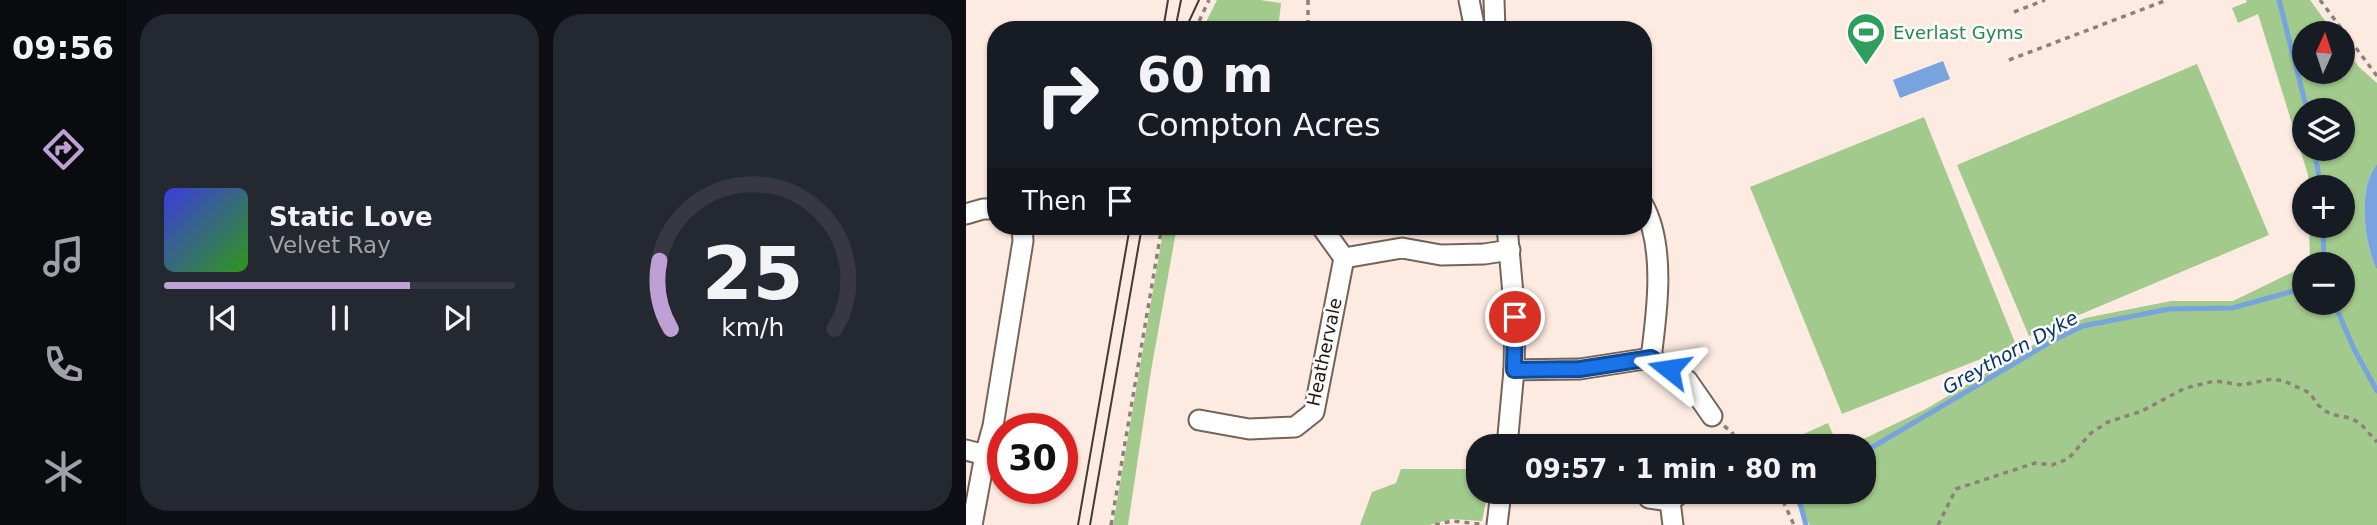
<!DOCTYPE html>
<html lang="en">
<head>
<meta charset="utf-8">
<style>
	body { margin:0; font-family:"DejaVu Sans",sans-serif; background:#242831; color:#f1f3f6; height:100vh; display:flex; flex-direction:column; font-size:26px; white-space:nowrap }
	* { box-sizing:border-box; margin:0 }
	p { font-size:23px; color:#9ea1a6 }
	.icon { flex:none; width:38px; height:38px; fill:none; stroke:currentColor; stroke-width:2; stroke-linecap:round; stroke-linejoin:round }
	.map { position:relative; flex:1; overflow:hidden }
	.side { display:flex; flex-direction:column; gap:14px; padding:14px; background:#0d0f14; width:840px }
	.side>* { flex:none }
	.guide { position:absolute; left:21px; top:21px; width:665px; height:214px; border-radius:28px; box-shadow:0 2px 5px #0004; background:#171b24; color:#f1f3f6; overflow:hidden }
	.needle { width:46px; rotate:3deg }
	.controls { position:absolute; left:1326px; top:21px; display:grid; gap:14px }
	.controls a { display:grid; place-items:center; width:63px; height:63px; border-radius:50%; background:#171b24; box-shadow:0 2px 5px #0004; font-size:35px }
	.speed { position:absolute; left:21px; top:413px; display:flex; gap:14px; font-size:35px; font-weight:700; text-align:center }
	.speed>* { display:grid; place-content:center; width:91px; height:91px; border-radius:50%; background:#171b24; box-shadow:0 2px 5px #0004; line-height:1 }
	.speed .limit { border:10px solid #d22; background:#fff; color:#111 }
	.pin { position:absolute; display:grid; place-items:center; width:60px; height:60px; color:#fff; margin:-30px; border:4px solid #fff; border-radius:50%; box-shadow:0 2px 7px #0007 }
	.me { position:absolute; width:77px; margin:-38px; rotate:285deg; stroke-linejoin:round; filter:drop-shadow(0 0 5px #0008) }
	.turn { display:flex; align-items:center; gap:24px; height:147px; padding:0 35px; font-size:32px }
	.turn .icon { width:91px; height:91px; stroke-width:2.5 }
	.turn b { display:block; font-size:49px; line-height:60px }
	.then { display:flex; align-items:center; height:66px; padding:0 35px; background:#0003; gap:14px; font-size:26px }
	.side .widget { flex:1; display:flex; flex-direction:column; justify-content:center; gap:10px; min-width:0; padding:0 24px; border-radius:28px; background:#242831 }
	.side .dial { align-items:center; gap:0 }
	.dial svg { height:182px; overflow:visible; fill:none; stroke:#363941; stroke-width:7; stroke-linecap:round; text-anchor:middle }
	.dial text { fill:#f1f3f6; stroke:none }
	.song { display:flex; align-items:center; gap:21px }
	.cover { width:84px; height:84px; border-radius:10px; background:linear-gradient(135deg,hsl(240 70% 55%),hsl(110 70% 35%)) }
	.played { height:7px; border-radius:4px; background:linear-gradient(90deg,#bea0d5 70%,#363941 70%) }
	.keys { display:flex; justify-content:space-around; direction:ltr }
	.side .tiles { flex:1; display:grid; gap:14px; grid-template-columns:repeat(2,1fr) }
	.trip { position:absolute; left:500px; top:434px; width:410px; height:70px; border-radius:28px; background:#171b24; box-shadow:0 2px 5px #0004; font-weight:700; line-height:70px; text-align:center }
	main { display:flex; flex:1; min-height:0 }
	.dock { display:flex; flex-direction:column; width:126px; justify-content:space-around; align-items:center; background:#090b0e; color:#9ea1a6 }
	.dock .icon { width:49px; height:49px }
	.dock .on { color:#bea0d5 }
	.dock b { font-size:32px; color:#f1f3f6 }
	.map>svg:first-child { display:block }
</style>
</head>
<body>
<main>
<nav class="dock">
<b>09:56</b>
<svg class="icon on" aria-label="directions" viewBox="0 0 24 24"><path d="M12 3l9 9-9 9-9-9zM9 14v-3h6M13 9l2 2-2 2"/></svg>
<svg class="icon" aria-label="music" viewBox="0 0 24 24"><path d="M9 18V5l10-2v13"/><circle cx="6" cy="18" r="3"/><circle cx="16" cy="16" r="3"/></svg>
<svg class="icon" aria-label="phone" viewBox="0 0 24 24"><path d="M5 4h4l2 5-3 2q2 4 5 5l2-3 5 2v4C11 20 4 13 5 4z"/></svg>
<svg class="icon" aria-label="climate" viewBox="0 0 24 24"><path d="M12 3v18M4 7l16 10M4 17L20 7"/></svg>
</nav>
<section class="side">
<div class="tiles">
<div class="widget">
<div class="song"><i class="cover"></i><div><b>Static Love</b><p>Velvet Ray</p></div></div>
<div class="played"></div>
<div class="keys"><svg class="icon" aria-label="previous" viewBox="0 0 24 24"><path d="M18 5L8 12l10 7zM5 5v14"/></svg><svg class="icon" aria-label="pause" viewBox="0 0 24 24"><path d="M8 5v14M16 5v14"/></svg><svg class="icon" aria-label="next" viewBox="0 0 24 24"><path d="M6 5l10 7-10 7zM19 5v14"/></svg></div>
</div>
<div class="widget dial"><svg viewBox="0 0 100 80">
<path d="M14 69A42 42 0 1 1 86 69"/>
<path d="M14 69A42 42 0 0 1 9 39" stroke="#bea0d5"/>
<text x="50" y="56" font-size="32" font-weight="700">25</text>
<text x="50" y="72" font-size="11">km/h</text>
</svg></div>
</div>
</section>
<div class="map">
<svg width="1411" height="525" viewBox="0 0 1411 525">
	<rect width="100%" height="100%" fill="#fdebe1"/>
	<g fill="#a2ca8c" fill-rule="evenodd">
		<polygon points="251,0 294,0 315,3 312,30 236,30"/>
		<path d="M1280,0H1344L1368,33H1339V72H1377V45L1393,67L1411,83V164C1391,188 1398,244 1411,270V525H844L823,492H898V446H883L960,409L1089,332L1119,318L1205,301H1267L1339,266V303H1377V264H1342L1344,263L1343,226H1377V187H1342V175L1292,14L1272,23L1266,8L1281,2ZM1339,110H1377V149H1339Z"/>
		<polygon points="1231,64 1303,235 1063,336 991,165"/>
		<polygon points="958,117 1050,345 876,414 784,187"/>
		<polygon points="198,226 211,226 185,371 162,525 147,525"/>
		<polygon points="862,423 872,446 779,446 824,440"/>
		<polygon points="435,469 513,469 513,492 522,492 516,521 486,519 463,525 394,525 406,492 430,483"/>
	</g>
	<g fill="#77a3de">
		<polygon points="977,61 984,79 934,98 927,80"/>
		<path d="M1411,164V270C1398,244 1391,188 1411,164Z"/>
	</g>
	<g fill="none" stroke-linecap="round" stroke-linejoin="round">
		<g stroke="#77a3de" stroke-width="5">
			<polyline points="1313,0 1341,110"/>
			<polyline points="1348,149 1355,187"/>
			<polyline points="1357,226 1358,264"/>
			<polyline points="1368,303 1388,349 1411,391"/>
			<polyline points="898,452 1088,340 1117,326 1203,309 1266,308 1339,288"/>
			<polyline points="831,492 840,525"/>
		</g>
		<g stroke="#766358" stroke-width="23">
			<g id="minor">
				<polyline points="503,0 509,30"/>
				<polyline points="528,0 529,30"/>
				<path d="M677,205C700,246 691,313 685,358"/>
				<polyline points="0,214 17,209 30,209"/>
				<polyline points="355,226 378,258 436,248 475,255 518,254 544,250"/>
				<polyline points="685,358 721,380 746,416"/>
				<polyline points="548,370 614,369 685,358"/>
				<polyline points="233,420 283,429 329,427 348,412 378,258"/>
				<polyline points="541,446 548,370 549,317 541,226"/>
				<polyline points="0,450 19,455"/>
				<polyline points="683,498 704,501 716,492"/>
				<polyline points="704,501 707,525"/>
				<polyline points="6,525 19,455 27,426 57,241 56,226"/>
				<polyline points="531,525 535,492"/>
			</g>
		</g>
		<g stroke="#8d8079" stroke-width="3.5" stroke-dasharray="5 5" stroke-linecap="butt">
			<polyline points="342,0 342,30"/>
			<polyline points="1354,0 1411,76"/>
			<polyline points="1048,12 1079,0"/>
			<polyline points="229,30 243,0"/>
			<polyline points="1043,60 1201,0"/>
			<polyline points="758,426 766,432 772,446"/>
			<polyline points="813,492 828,525"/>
			<polyline points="145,525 196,226"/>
			<polyline points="469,525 486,521 514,524"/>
			<polyline points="972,525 990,489 1069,463 1086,465 1102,459 1125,433 1142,422 1176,411 1219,388 1249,381 1276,385 1306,379 1318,381 1344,393 1351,404 1359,411 1369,415 1384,418 1394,423 1411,442"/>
		</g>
		<use href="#minor" stroke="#fff" stroke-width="19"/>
		<g stroke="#433a35" stroke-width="2">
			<polyline points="197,30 202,0"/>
			<polyline points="209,30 215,0"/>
			<polyline points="219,30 233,0"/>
			<polyline points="112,525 164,226"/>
			<polyline points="124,525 176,226"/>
		</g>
	</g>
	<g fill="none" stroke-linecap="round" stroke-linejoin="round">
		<g stroke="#114b97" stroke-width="18">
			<polyline id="route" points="549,317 548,370 614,369 685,358 703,369"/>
		</g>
		<use href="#route" stroke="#1a73e8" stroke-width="12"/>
	</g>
	<defs>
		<g id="stadium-pin" transform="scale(2.0125)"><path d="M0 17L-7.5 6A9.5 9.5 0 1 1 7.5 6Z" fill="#2e9e5b" stroke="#fcfcfc"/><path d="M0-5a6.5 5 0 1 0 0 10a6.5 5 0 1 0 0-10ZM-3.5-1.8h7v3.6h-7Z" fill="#fff"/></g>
	</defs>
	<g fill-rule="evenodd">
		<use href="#stadium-pin" x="900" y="32"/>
	</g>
	<g text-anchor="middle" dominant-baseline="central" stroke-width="5" stroke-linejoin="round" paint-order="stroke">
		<g font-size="18" fill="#27864d" stroke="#fcfcfc" text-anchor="start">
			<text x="927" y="32">Everlast Gyms</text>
		</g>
		<g font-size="18" fill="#211915" stroke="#fcfcfc">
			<text transform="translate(358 352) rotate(-78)">Heathervale</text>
		</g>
		<g font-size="19" font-style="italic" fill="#063367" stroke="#fcfcfc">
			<text transform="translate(1044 352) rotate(-29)">Greythorn Dyke</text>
		</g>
	</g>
</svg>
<div class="controls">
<a><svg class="needle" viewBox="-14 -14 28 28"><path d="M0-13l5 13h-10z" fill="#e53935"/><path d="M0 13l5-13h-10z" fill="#9ea1a6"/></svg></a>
<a><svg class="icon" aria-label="layers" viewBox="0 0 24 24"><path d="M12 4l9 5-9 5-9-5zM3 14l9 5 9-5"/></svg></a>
<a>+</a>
<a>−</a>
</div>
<div class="speed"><div class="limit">30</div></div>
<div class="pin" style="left:549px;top:317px;background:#d93025"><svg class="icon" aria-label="arrive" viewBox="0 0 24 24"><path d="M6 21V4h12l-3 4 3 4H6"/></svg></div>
<svg class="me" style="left:703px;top:369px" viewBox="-20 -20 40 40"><path d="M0-17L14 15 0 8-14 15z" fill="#1a73e8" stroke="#fff" stroke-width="4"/></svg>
<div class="trip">09:57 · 1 min · 80 m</div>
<div class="guide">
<div class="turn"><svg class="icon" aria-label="right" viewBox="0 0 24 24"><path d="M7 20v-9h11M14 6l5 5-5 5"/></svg><div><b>60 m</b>Compton Acres</div></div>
<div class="then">Then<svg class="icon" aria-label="arrive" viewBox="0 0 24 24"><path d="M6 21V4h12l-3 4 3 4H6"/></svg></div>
</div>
</div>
</main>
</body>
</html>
